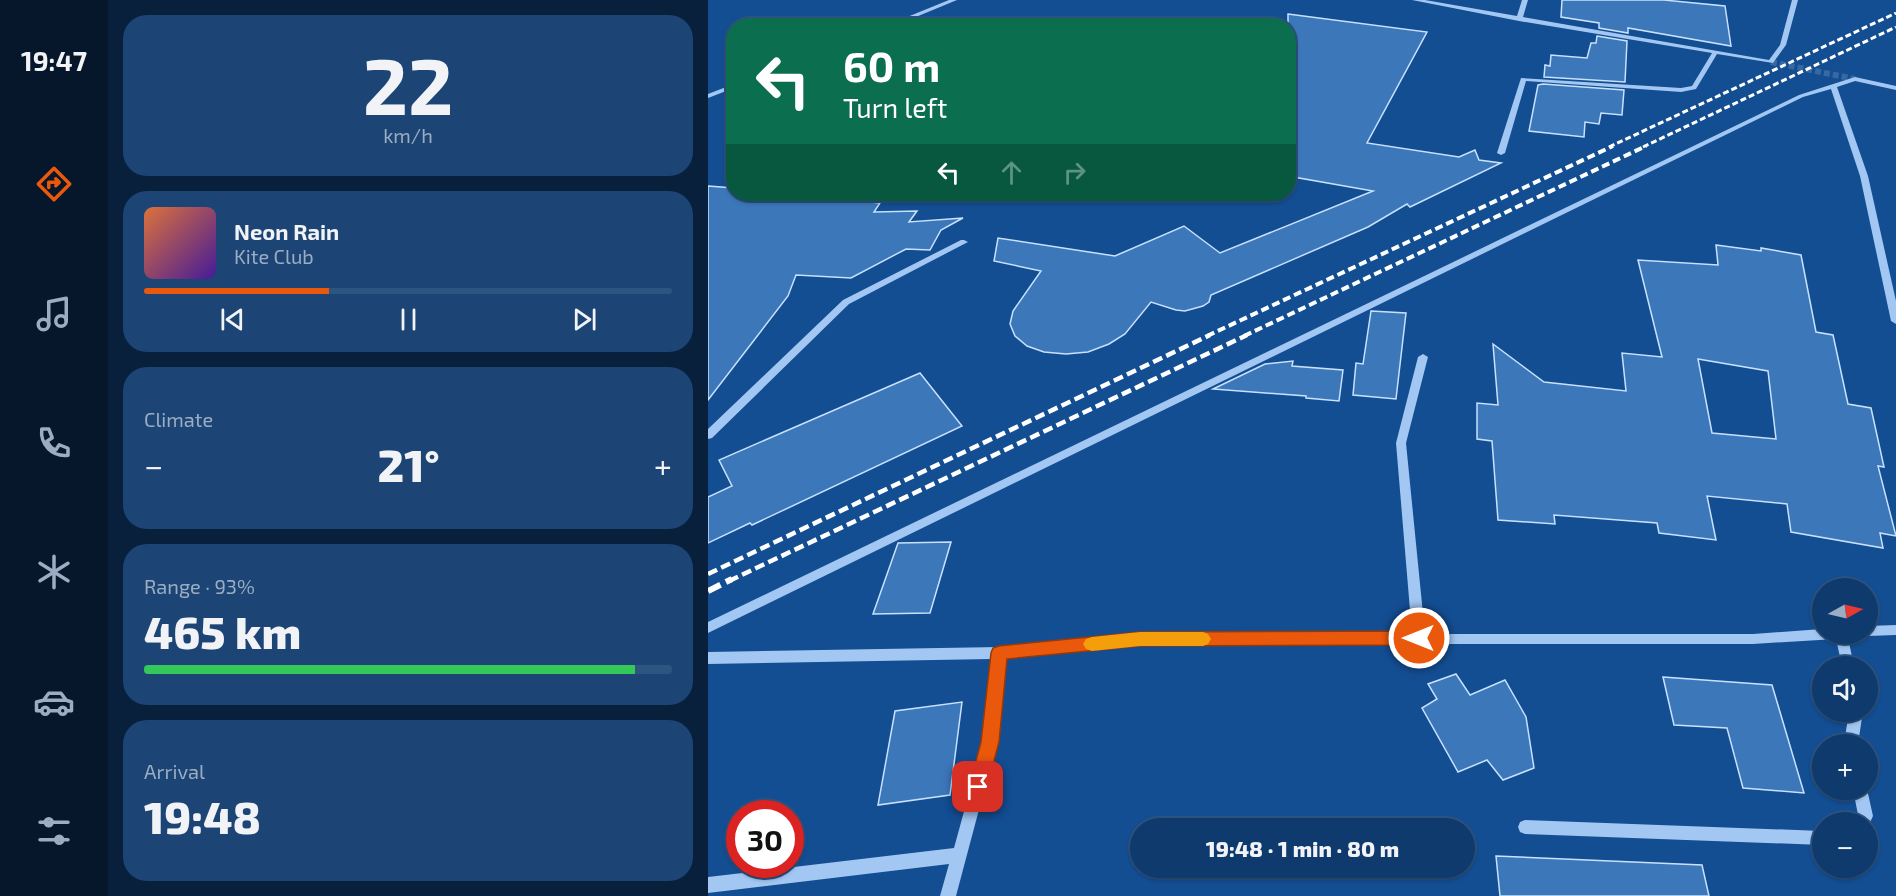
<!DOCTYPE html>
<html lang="en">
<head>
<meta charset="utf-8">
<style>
	body { margin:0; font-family:"Exo 2",sans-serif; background:#1c4576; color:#f1f3f6; height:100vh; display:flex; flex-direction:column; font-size:22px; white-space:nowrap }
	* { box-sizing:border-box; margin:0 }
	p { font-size:20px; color:#9badc2 }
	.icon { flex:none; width:33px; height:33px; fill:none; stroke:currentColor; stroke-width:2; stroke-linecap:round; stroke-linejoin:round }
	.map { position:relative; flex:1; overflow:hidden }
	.panel { display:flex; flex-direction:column; gap:15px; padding:15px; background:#08203c; width:600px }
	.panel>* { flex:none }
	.guide { position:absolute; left:18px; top:18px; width:570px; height:183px; border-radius:24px; box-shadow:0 2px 4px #0004,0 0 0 2px #2e5481; background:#0b6e4f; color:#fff; overflow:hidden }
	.needle { width:39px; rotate:82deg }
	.buttons { position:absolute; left:1104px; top:578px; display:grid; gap:12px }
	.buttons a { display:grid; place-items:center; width:66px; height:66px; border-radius:50%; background:#0e3a6e; box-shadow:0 2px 4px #0004,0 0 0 2px #2e5481; font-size:30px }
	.speed { position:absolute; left:18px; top:800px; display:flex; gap:12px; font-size:30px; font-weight:700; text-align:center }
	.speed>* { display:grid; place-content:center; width:78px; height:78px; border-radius:50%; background:#0e3a6e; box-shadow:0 2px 4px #0004,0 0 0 2px #2e5481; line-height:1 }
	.speed .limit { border:9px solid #d22; background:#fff; color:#111 }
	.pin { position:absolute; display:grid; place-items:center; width:51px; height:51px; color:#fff; margin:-26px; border-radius:12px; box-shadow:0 3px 9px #0006 }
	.me { position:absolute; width:66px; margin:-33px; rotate:270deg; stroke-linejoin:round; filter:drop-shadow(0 0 4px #0008) }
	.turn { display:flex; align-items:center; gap:21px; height:126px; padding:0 18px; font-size:27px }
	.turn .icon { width:78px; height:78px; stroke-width:2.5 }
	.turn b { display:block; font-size:42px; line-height:51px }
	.lanes { display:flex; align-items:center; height:57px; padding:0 18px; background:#0003; justify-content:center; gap:30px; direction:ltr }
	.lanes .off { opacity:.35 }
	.big { font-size:45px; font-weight:800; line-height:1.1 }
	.panel .tile { flex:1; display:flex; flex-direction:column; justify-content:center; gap:9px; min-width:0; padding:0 21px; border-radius:24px; background:#1c4576 }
	.panel .dial { align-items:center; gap:0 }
	.dial b { font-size:78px; line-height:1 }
	.song { display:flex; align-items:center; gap:18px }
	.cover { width:72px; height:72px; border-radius:9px; background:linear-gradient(135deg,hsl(20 70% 55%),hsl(260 70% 35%)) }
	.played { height:6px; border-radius:3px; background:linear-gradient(90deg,#ea580c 35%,#2e5481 35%) }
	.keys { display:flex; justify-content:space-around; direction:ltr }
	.heat { display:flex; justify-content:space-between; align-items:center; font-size:33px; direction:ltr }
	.charge { height:9px; border-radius:4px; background:linear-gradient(90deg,#34c759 93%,#2e5481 0) }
	.trip { position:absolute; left:422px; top:818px; width:345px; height:60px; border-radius:30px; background:#0e3a6e; box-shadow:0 2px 4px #0004,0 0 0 2px #2e5481; font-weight:800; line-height:60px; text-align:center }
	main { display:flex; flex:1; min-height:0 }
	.tabs { display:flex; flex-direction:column; width:108px; justify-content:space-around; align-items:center; background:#06172c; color:#9badc2 }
	.tabs .icon { width:42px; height:42px }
	.tabs .selected { color:#ea580c }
	.tabs b { font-size:27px; color:#f1f3f6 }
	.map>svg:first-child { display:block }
</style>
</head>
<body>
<main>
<nav class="tabs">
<b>19:47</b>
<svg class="icon selected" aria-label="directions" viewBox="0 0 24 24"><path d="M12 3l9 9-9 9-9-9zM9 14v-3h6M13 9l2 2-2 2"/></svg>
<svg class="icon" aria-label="music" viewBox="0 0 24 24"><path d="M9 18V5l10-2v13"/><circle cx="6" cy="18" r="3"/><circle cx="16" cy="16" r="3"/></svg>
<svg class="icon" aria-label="phone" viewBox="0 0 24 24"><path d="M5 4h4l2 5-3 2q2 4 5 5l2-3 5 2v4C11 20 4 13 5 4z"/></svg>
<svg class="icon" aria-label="climate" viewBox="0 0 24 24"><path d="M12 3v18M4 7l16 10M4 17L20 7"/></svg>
<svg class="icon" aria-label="car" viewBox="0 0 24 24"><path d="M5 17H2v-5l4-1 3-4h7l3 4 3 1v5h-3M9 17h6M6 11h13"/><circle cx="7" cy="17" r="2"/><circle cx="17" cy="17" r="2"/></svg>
<svg class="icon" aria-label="filters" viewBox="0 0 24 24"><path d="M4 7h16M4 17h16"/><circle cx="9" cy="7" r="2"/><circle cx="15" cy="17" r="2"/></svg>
</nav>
<section class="panel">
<div class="tile dial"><b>22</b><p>km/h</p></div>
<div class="tile">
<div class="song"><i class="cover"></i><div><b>Neon Rain</b><p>Kite Club</p></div></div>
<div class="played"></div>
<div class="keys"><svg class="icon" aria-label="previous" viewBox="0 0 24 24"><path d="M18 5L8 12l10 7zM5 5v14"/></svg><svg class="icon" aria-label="pause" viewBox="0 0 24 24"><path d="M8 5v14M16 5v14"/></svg><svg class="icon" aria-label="next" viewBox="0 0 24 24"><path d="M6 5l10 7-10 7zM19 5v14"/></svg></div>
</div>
<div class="tile"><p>Climate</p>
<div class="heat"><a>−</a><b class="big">21°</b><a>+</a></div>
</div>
<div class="tile"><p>Range · 93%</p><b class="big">465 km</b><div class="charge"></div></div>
<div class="tile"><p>Arrival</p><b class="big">19:48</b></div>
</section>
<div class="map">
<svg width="1188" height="896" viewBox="0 0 1188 896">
	<rect width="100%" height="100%" fill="#134d92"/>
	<g fill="#3c77ba" stroke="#c8e1fc" stroke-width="1.5" fill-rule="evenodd">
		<polygon points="854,0 956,0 1017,6 1023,46 920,28 920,33 891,28 891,23 853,17"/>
		<polygon points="580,14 719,32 659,143 751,157 767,150 771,160 793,163 702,207 699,204 660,227 503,295 501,302 495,306 477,311 468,310 443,302 417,334 401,344 380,352 358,354 336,352 319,346 307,336 302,324 305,311 333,271 286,261 290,238 407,256 476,226 512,253 665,191 580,176"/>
		<polygon points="889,36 919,41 917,82 836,77 837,65 842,66 843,55 879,58 883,43 888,43"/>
		<polygon points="835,84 916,90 914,115 893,113 891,124 877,122 876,137 821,131 830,85"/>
		<polygon points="0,186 26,188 26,194 79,194 172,203 166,212 209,211 201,222 255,218 233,230 222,250 198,249 143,278 88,275 80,296 0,400"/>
		<path d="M1008,245L1053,251V248L1093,255L1108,332L1125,335L1140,404L1163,408L1176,467L1170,466L1188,536L1172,533L1175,548L1083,532L1079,504L999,496L1008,540L951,533L949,523L846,515L847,524L790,520L784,441L769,439V403L790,405L785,344L836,382L918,391L914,353L954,357L930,260L1010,265ZM990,359L1060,371L1068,439L1004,433Z"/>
		<polygon points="663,311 698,313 688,399 645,395 648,363 655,364"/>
		<polygon points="585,361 584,366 635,370 631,401 598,398 598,396 505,389 557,364"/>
		<polygon points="212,373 254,426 44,525 42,523 0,543 0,497 24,486 11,460"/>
		<polygon points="243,542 222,613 165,614 190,543"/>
		<polygon points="748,674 762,695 797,680 818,717 826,768 795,780 779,760 750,772 714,708 729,699 720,684"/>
		<polygon points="955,677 1064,685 1096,793 1035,788 1019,728 966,725"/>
		<polygon points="254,702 242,795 170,805 187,711"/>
		<polygon points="788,856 994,865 1001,896 792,896"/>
	</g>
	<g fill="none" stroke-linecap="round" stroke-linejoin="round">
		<polyline stroke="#3668a2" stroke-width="6" stroke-dasharray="6 3" stroke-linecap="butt" points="1063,62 1147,79"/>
		<g fill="#a1c7f2" fill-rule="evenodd">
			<polygon points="241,0 249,0 186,26 177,26"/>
			<polygon points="704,0 717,0 809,16 814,0 820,0 815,17 1061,60 1072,45 1084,0 1090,0 1078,45 1065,63 1009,54 988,89 973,92 818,81 797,153 793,155 789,153 813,78 973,88 984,86 1004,53 811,21"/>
			<polygon points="1147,77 1188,86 1188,90 1147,81 1129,87 1160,176 1188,301 1188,324 1183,321 1152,176 1123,89 1095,97 0,633 0,622 1091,95"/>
			<polygon points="26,84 26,88 0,98 0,94"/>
			<polygon points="253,240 256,240 260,242 141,304 4,438 0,439 0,429 135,300"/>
			<polygon points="715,354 720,357 698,443 717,634 1045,634 1114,629 1114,633 1139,633 1146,666 1134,666 1128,639 1045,644 432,644 297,658 289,742 248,896 232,896 241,864 0,893 0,877 246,848 275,742 284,659 0,664 0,652 291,647 432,634 704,634 688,443 710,357"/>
			<polygon points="1188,625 1188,635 1160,636 1155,633 1160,633 1160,626"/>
			<polygon points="1141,711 1155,711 1150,744 1136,744"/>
			<polygon points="1145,789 1159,789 1165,816 1160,827 1160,822 1147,822 1150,815"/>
			<polygon points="817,820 1114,831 1114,845 817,834 812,832 810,827 812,822"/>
		</g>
		<g stroke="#fff" stroke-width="3" stroke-dasharray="6 3" stroke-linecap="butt">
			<polyline points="901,147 1188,13"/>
			<polyline points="935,147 1188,27"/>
		</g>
		<g stroke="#fff" stroke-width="4" stroke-dasharray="8 4" stroke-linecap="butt">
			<polyline points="499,336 905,146"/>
			<polyline points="536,336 938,146"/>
		</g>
		<g stroke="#fff" stroke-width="4.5" stroke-dasharray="10 4.5" stroke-linecap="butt">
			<polyline points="0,574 502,335"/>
			<polyline points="21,581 539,335"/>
		</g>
		<polyline stroke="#fff" stroke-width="6" stroke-dasharray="14 6" stroke-linecap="butt" points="0,591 24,579"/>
	</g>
	<polygon fill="#ea580c" stroke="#983908" stroke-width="1.5" points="711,631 716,633 719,638 716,643 711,645 432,646 299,659 291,742 279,787 276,794 270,796 263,794 261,787 273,742 283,653 285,648 291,646 432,632"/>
	<polygon fill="#f59e0b" points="432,632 495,632 500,634 503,639 500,644 495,646 432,646 384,651 378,649 375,644 378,639 384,637"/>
</svg>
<div class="buttons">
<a><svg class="needle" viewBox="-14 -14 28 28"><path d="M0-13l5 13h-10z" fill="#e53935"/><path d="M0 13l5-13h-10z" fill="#9badc2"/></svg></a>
<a><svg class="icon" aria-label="sound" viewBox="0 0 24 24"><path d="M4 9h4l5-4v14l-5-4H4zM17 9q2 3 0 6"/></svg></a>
<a>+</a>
<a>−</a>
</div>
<div class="speed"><div class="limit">30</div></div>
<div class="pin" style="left:270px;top:787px;background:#d93025"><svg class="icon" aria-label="arrive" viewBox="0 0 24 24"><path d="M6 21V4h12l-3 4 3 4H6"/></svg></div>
<svg class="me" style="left:711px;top:638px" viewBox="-20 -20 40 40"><circle r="17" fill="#ea580c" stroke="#fff" stroke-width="3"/><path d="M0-11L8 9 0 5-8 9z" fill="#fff"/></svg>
<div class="trip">19:48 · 1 min · 80 m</div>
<div class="guide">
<div class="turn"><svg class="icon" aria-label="left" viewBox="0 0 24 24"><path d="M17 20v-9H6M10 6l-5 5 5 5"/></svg><div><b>60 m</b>Turn left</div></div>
<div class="lanes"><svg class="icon" aria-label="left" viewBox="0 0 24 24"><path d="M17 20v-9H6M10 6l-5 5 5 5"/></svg><svg class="icon off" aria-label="ahead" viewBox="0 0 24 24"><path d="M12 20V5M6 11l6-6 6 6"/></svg><svg class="icon off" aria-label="right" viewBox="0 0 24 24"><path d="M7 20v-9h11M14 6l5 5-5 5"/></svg></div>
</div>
</div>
</main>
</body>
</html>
